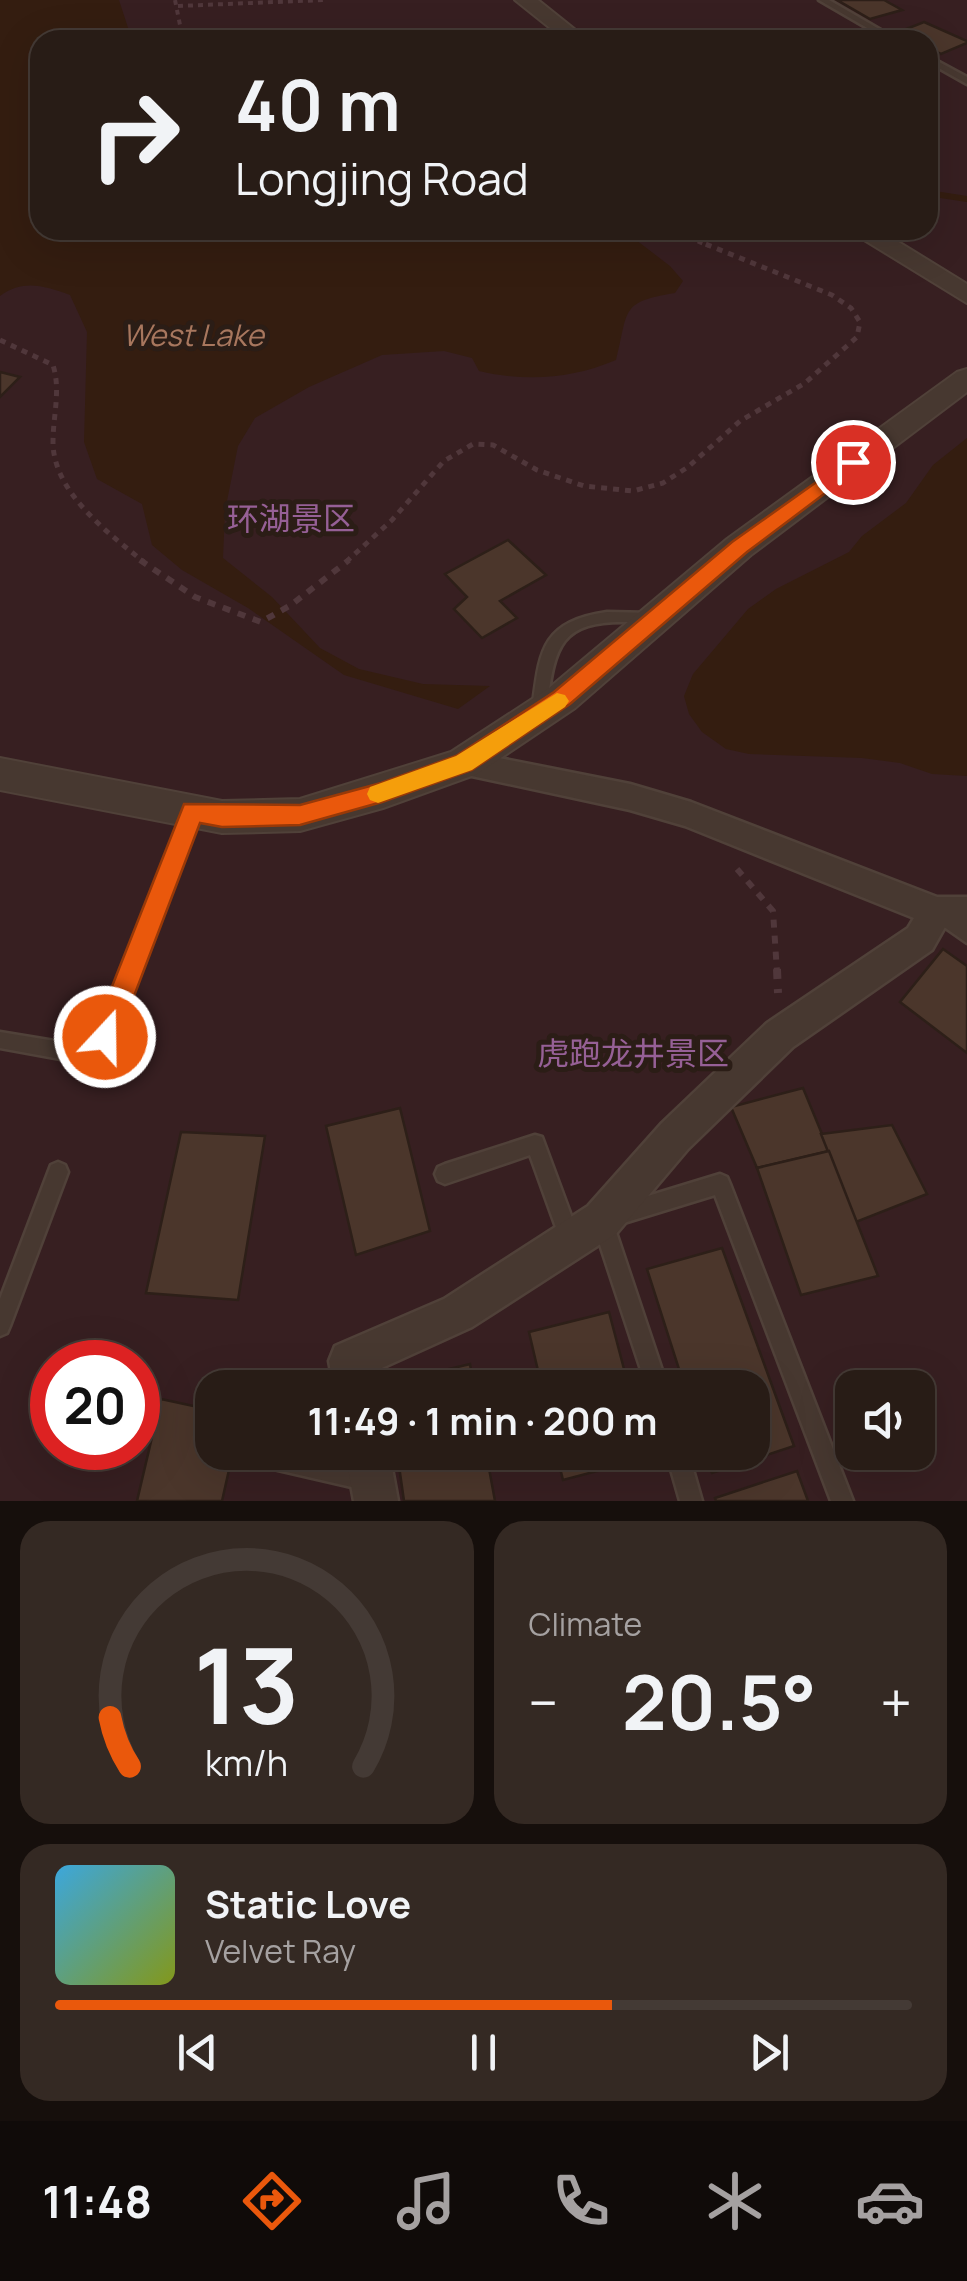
<!DOCTYPE html>
<html lang="en">
<head>
<meta charset="utf-8">
<style>
	body { margin:0; font-family:Manrope,"Noto Sans SC",sans-serif; background:#342923; color:#f1f3f6; height:100vh; display:flex; flex-direction:column; font-size:38px; white-space:nowrap }
	* { box-sizing:border-box; margin:0 }
	p { font-size:32px; color:#a5a1a1 }
	.icon { flex:none; width:55px; height:55px; fill:none; stroke:currentColor; stroke-width:2; stroke-linecap:round; stroke-linejoin:round }
	.map { position:relative; height:1501px; overflow:hidden }
	.panel { display:flex; flex-direction:column; gap:20px; padding:20px; background:#160f0c; flex:1 }
	.panel>* { flex:none }
	.guide { position:absolute; left:30px; top:30px; width:908px; height:210px; border-radius:30px; box-shadow:0 10px 40px #0002,0 0 0 2px #443a35; background:#281c16; color:#f1f3f6; overflow:hidden }
	.tools { position:absolute; left:835px; top:1370px; display:grid; gap:20px }
	.tools a { display:grid; place-items:center; width:100px; height:100px; border-radius:20px; background:#281c16; box-shadow:0 10px 40px #0002,0 0 0 2px #443a35; font-size:50px }
	.speed { position:absolute; left:30px; top:1340px; display:flex; gap:20px; font-size:50px; font-weight:700; text-align:center }
	.speed>* { display:grid; place-content:center; width:130px; height:130px; border-radius:50%; background:#281c16; box-shadow:0 10px 40px #0002,0 0 0 2px #443a35; line-height:1 }
	.speed .limit { border:15px solid #d22; background:#fff; color:#111 }
	.pin { position:absolute; display:grid; place-items:center; width:85px; height:85px; color:#fff; margin:-42px; border:5px solid #fff; border-radius:50%; box-shadow:0 2px 10px #0007 }
	.me { position:absolute; width:110px; margin:-55px; rotate:21deg; stroke-linejoin:round; filter:drop-shadow(0 0 8px #0008) }
	.turn { display:flex; align-items:center; gap:35px; height:210px; padding:0 40px; font-size:45px }
	.turn .icon { width:130px; height:130px; stroke-width:2.5 }
	.turn b { display:block; font-size:70px; line-height:85px }
	.big { font-size:75px; font-weight:700; line-height:1.1 }
	.panel .card { flex:1; display:flex; flex-direction:column; justify-content:center; gap:15px; min-width:0; padding:0 35px; border-radius:30px; background:#342923 }
	.panel .dial { align-items:center; gap:0 }
	.dial svg { height:260px; overflow:visible; fill:none; stroke:#443a35; stroke-width:7; stroke-linecap:round; text-anchor:middle }
	.dial text { fill:#f1f3f6; stroke:none }
	.song { display:flex; align-items:center; gap:30px }
	.cover { width:120px; height:120px; border-radius:15px; background:linear-gradient(135deg,hsl(200 70% 55%),hsl(70 70% 35%)) }
	.played { height:10px; border-radius:5px; background:linear-gradient(90deg,#ea580c 65%,#443a35 65%) }
	.keys { display:flex; justify-content:space-around; direction:ltr }
	.heat { display:flex; justify-content:space-between; align-items:center; font-size:55px; direction:ltr }
	.panel .tiles { flex:1; display:grid; gap:20px; grid-template-columns:1fr 1fr }
	.card:last-child { grid-column:span 2 }
	.trip { position:absolute; left:195px; top:1370px; width:575px; height:100px; border-radius:30px; background:#281c16; box-shadow:0 10px 40px #0002,0 0 0 2px #443a35; font-weight:700; line-height:100px; text-align:center }
	.dock { display:flex; height:160px; justify-content:space-around; align-items:center; background:#100b09; color:#a5a1a1 }
	.dock .icon { width:70px; height:70px }
	.dock .selected { color:#ea580c }
	.dock b { font-size:45px; color:#f1f3f6 }
	.map>svg:first-child { display:block }
</style>
</head>
<body>
<div class="map">
<svg width="967" height="1501" viewBox="0 0 967 1501">
	<rect width="100%" height="100%" fill="#36251d"/>
	<path fill="#371f21" fill-rule="evenodd" d="M0,0H967V1501H0ZM40,40H928V230H40ZM52,1362H138V1448H52ZM212,1388H752V1452H212ZM852,1388H918V1452H852Z"/>
	<g fill="#341d10">
		<path d="M0,0H119L132,40H40V230H623L670,266L683,281L675,293C619,302 629,310 616,360C571,379 526,382 479,371L472,358L444,351L382,355L309,387L255,418L238,446L225,511L223,558L272,597L320,648L359,669L423,684L490,686L458,709L344,675L248,608L182,570L152,545L142,504L97,479L84,442L87,332L70,295C44,286 24,279 0,296Z"/>
		<polygon points="967,438 967,776 932,774 900,763 862,758 749,754 726,749 702,732 689,714 684,696 693,674 748,609 776,589 849,552 862,536 906,503 933,465"/>
	</g>
	<g fill="none" stroke-linecap="round" stroke-linejoin="round">
		<polyline stroke="#341d10" stroke-width="6" points="928,193 967,199"/>
	</g>
	<g fill="#4b362b" stroke="#2d1f18" stroke-width="2.5">
		<polygon points="837,0 884,0 902,10 870,19"/>
		<polygon points="924,22 967,41 967,43 941,54 928,48 928,40 910,40 896,33"/>
		<polygon points="0,372 20,377 0,397"/>
		<polygon points="508,540 546,575 500,601 517,618 482,638 454,609 467,597 445,574"/>
		<polygon points="943,949 967,966 967,1053 900,1002"/>
		<polygon points="803,1088 829,1151 757,1168 731,1107"/>
		<polygon points="400,1108 430,1231 356,1255 326,1126"/>
		<polygon points="892,1125 927,1194 856,1222 821,1134"/>
		<polygon points="181,1132 265,1136 238,1300 146,1293"/>
		<polygon points="829,1151 878,1276 801,1295 757,1168"/>
		<polygon points="722,1248 794,1446 712,1473 705,1452 752,1452 752,1388 685,1388 647,1269"/>
		<polygon points="609,1312 629,1388 542,1388 529,1332"/>
		<polygon points="470,1364 474,1388 387,1388 386,1384"/>
		<polygon points="161,1399 212,1410 212,1452 233,1452 222,1501 137,1501"/>
		<polygon points="397,1452 486,1452 495,1501 404,1501"/>
		<polygon points="556,1452 645,1452 647,1458 563,1480"/>
		<polygon points="797,1471 808,1501 716,1501 715,1498"/>
	</g>
	<g fill="none" stroke-linecap="round" stroke-linejoin="round">
		<g stroke="#504139" stroke-width="5">
			<g id="service">
				<polygon points="819,0 829,0 898,40 888,40"/>
				<polygon points="928,56 967,77 967,84 928,62"/>
				<path d="M607,612L652,613L659,618C650,625 641,622 629,622C556,620 555,650 546,711L544,715H534L532,711C540,653 539,622 607,612Z"/>
				<polygon points="192,804 198,806 200,811 111,1043 94,1061 88,1064 0,1048 0,1032 85,1046 98,1031 184,811 186,806"/>
				<polygon points="943,910 967,925 967,943 937,922 935,917 937,912"/>
				<polygon points="535,1135 542,1137 579,1237 576,1244 569,1247 562,1244 530,1155 445,1184 438,1181 435,1174 438,1167 445,1164"/>
				<polygon points="58,1162 65,1165 68,1172 10,1326 7,1333 0,1336 0,1299 51,1165"/>
				<polygon points="720,1174 727,1177 730,1184 853,1501 831,1501 715,1195 614,1226 668,1388 647,1388 592,1220 595,1213 602,1210"/>
				<polygon points="256,1452 297,1452 369,1469 377,1472 380,1480 377,1488 369,1491 265,1467 257,1464 254,1456"/>
				<polygon points="666,1452 688,1452 702,1501 680,1501"/>
			</g>
		</g>
		<g stroke="#504139" stroke-width="5">
			<g id="minor">
				<polygon points="464,751 630,784 691,802 937,897 967,897 967,927 945,927 932,950 793,1047 688,1149 616,1234 472,1327 373,1372 376,1388 334,1388 329,1361 335,1346 444,1299 588,1206 662,1123 767,1023 908,928 914,918 685,826 630,810 453,772 449,763 453,754"/>
				<polygon points="345,1452 389,1452 398,1501 354,1501"/>
			</g>
		</g>
		<g stroke="#504139" stroke-width="4">
			<g id="tertiary">
				<polygon points="515,0 538,0 588,40 565,40"/>
				<polygon points="848,230 879,230 967,284 967,303"/>
				<polygon points="967,369 967,392 751,555 575,708 477,774 383,808 300,831 222,833 0,790 0,758 222,801 300,799 451,752 549,688 727,539 957,372"/>
			</g>
		</g>
		<g stroke="#50373b" stroke-width="4" stroke-dasharray="5 5" stroke-linecap="butt">
			<polyline points="175,0 183,40"/>
			<polyline points="178,6 324,0"/>
			<polyline points="670,230 709,246"/>
		</g>
		<g stroke="#50373b" stroke-width="5" stroke-dasharray="6 6" stroke-linecap="butt">
			<path d="M0,340L53,365C61,391 53,415 53,442C53,492 108,533 144,562"/>
			<polyline points="346,562 392,520 444,461 473,444 493,445 537,470 584,486 633,491 663,483 688,467 740,421 805,383 857,337 860,322 851,308 832,295 703,243"/>
		</g>
		<g stroke="#50373b" stroke-width="6" stroke-dasharray="8 8" stroke-linecap="butt">
			<polyline points="140,560 195,597 261,622 291,605 349,560"/>
			<polyline points="737,869 773,911 777,972"/>
		</g>
		<polyline stroke="#50373b" stroke-width="8" stroke-dasharray="10 10" stroke-linecap="butt" points="777,969 778,993"/>
		<use href="#service" fill="#473830" fill-rule="evenodd"/>
		<use href="#minor" fill="#473830" fill-rule="evenodd"/>
		<use href="#tertiary" fill="#473830" fill-rule="evenodd"/>
	</g>
	<polygon fill="#ea580c" stroke="#983908" stroke-width="2.5" points="853,456 863,462 860,467 747,552 570,704 472,770 382,802 300,825 222,827 200,823 115,1046 105,1050 96,1046 92,1037 184,804 300,805 381,783 456,756 554,692 732,542"/>
	<polygon fill="#f59e0b" points="557,693 565,695 569,701 565,707 472,770 378,803 370,800 367,794 370,787 456,756"/>
	<g text-anchor="middle" dominant-baseline="central" stroke-width="10" stroke-linejoin="round" paint-order="stroke">
		<g font-size="30" font-style="italic" fill="#a8775e" stroke="#2b1d16">
			<text x="193" y="334">West Lake</text>
		</g>
		<g font-size="32" fill="#966096" stroke="#2b1d16">
			<text x="291" y="518">环湖景区</text>
			<text x="633" y="1053">虎跑龙井景区</text>
		</g>
	</g>
</svg>
<div class="tools">
<a><svg class="icon" aria-label="sound" viewBox="0 0 24 24"><path d="M4 9h4l5-4v14l-5-4H4zM17 9q2 3 0 6"/></svg></a>
</div>
<div class="speed"><div class="limit">20</div></div>
<div class="pin" style="left:853px;top:462px;background:#d93025"><svg class="icon" aria-label="arrive" viewBox="0 0 24 24"><path d="M6 21V4h12l-3 4 3 4H6"/></svg></div>
<svg class="me" style="left:105px;top:1037px" viewBox="-20 -20 40 40"><circle r="17" fill="#ea580c" stroke="#fff" stroke-width="3"/><path d="M0-11L8 9 0 5-8 9z" fill="#fff"/></svg>
<div class="trip">11:49 · 1 min · 200 m</div>
<div class="guide">
<div class="turn"><svg class="icon" aria-label="right" viewBox="0 0 24 24"><path d="M7 20v-9h11M14 6l5 5-5 5"/></svg><div><b>40 m</b>Longjing Road</div></div>
</div>
</div>
<section class="panel">
<div class="tiles">
<div class="card dial"><svg viewBox="0 0 100 80">
<path d="M14 69A42 42 0 1 1 86 69"/>
<path d="M14 69A42 42 0 0 1 8 54" stroke="#ea580c"/>
<text x="50" y="56" font-size="32" font-weight="700">13</text>
<text x="50" y="72" font-size="11">km/h</text>
</svg></div>
<div class="card"><p>Climate</p>
<div class="heat"><a>−</a><b class="big">20.5°</b><a>+</a></div>
</div>
<div class="card">
<div class="song"><i class="cover"></i><div><b>Static Love</b><p>Velvet Ray</p></div></div>
<div class="played"></div>
<div class="keys"><svg class="icon" aria-label="previous" viewBox="0 0 24 24"><path d="M18 5L8 12l10 7zM5 5v14"/></svg><svg class="icon" aria-label="pause" viewBox="0 0 24 24"><path d="M8 5v14M16 5v14"/></svg><svg class="icon" aria-label="next" viewBox="0 0 24 24"><path d="M6 5l10 7-10 7zM19 5v14"/></svg></div>
</div>
</div>
</section>
<nav class="dock">
<b>11:48</b>
<svg class="icon selected" aria-label="directions" viewBox="0 0 24 24"><path d="M12 3l9 9-9 9-9-9zM9 14v-3h6M13 9l2 2-2 2"/></svg>
<svg class="icon" aria-label="music" viewBox="0 0 24 24"><path d="M9 18V5l10-2v13"/><circle cx="6" cy="18" r="3"/><circle cx="16" cy="16" r="3"/></svg>
<svg class="icon" aria-label="phone" viewBox="0 0 24 24"><path d="M5 4h4l2 5-3 2q2 4 5 5l2-3 5 2v4C11 20 4 13 5 4z"/></svg>
<svg class="icon" aria-label="climate" viewBox="0 0 24 24"><path d="M12 3v18M4 7l16 10M4 17L20 7"/></svg>
<svg class="icon" aria-label="car" viewBox="0 0 24 24"><path d="M5 17H2v-5l4-1 3-4h7l3 4 3 1v5h-3M9 17h6M6 11h13"/><circle cx="7" cy="17" r="2"/><circle cx="17" cy="17" r="2"/></svg>
</nav>
</body>
</html>
